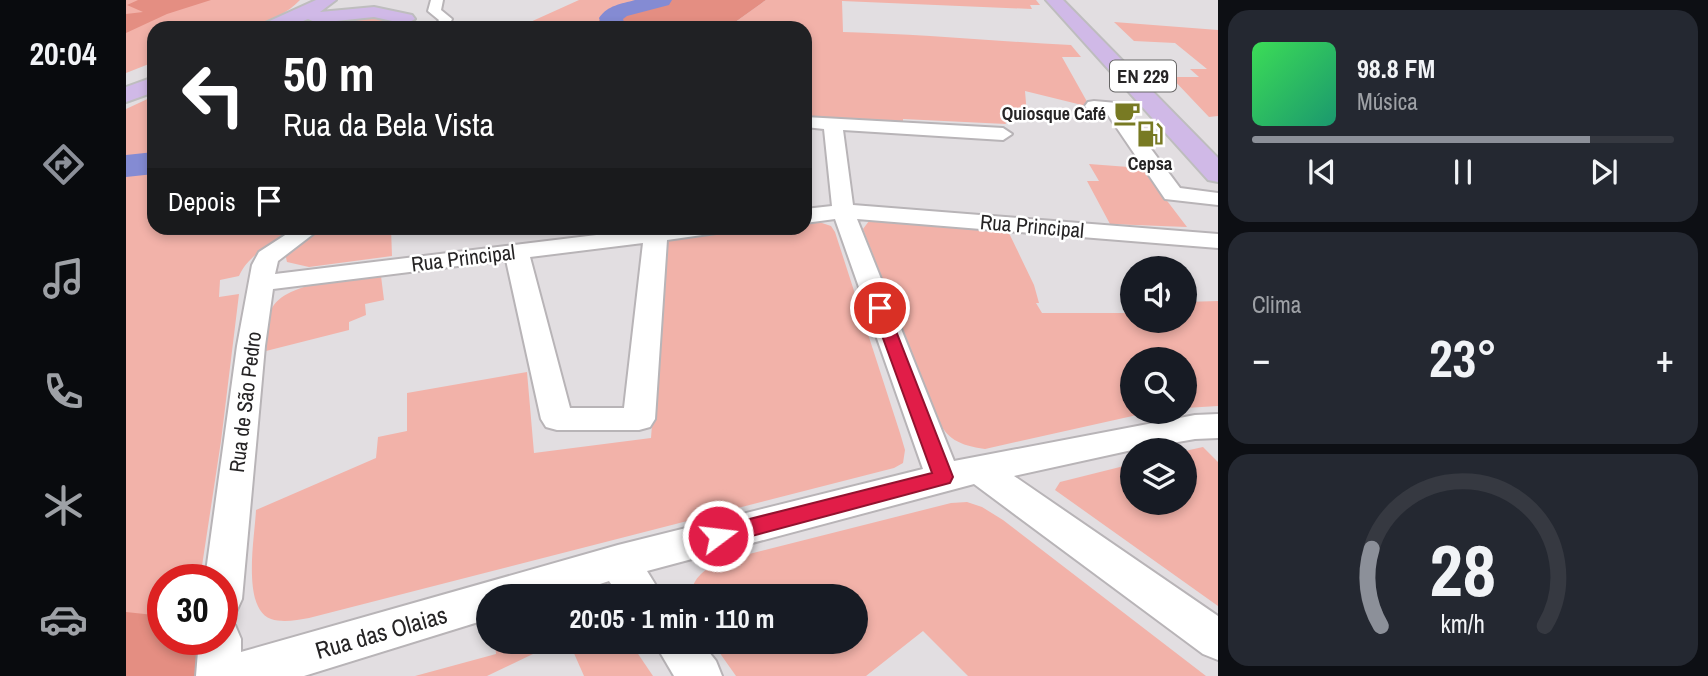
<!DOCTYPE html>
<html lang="pt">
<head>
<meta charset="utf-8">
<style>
	body { margin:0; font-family:"Archivo Narrow",sans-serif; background:#242831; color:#f1f3f6; height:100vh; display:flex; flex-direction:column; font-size:26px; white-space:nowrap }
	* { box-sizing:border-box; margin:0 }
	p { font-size:23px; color:#9ea1a6 }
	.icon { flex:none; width:38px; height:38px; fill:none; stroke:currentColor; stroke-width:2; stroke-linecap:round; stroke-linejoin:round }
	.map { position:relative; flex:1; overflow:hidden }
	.side { display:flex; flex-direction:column; gap:10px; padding:10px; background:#0d0f14; width:490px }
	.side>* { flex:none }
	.hud { position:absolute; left:21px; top:21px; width:665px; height:214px; border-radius:21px; box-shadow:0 4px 10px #0003; background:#202124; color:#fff; overflow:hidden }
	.fabs { position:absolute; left:994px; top:256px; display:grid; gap:14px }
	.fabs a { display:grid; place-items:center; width:77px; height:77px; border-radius:50%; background:#171b24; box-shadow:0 4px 10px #0003; font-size:35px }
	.speed { position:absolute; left:21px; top:564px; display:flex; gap:14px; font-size:35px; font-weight:700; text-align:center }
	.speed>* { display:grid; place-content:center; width:91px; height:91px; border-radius:50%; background:#171b24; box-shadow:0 4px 10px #0003; line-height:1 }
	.speed .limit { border:10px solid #d22; background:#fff; color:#111 }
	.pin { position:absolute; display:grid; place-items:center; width:60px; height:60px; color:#fff; margin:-30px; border:4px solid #fff; border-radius:50%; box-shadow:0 2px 7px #0007 }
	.me { position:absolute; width:77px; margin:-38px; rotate:75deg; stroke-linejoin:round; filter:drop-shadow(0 0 5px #0008) }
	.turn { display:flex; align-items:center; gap:24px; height:147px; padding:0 21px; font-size:32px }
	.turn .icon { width:91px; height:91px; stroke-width:2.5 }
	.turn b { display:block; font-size:49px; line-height:60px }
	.then { display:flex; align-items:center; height:66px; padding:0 21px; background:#0003; gap:14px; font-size:26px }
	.big { font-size:52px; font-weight:800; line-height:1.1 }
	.side .card { flex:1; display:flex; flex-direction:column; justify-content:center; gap:10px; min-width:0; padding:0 24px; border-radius:21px; background:#242831 }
	.side .dial { align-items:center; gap:0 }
	.dial svg { height:182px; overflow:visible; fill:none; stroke:#363941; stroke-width:7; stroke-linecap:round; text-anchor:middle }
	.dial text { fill:#f1f3f6; stroke:none }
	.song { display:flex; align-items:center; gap:21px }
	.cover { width:84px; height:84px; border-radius:10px; background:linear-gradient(135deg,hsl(130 70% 55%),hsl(160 70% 35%)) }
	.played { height:7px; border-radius:4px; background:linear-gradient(90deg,#8c9099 80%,#363941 80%) }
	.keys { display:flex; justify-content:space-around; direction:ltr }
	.heat { display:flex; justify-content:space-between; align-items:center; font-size:38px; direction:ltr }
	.trip { position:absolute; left:350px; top:584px; width:392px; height:70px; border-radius:35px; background:#171b24; box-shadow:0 4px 10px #0003; font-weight:800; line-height:70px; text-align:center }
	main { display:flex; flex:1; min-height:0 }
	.menu { display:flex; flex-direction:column; width:126px; justify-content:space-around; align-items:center; background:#090b0e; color:#9ea1a6 }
	.menu .icon { width:49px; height:49px }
	.menu .current { color:#8c9099 }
	.menu b { font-size:32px; color:#f1f3f6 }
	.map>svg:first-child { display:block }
</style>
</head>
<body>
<main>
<nav class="menu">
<b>20:04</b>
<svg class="icon current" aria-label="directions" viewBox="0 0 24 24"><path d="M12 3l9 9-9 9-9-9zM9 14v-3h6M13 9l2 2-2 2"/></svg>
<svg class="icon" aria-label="music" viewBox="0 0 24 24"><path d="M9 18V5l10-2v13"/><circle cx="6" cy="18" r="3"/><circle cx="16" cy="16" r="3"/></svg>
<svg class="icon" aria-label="phone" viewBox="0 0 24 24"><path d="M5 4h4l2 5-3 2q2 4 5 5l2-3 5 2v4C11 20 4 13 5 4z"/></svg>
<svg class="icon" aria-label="climate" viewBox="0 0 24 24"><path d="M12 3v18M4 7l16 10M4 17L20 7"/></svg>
<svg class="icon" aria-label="car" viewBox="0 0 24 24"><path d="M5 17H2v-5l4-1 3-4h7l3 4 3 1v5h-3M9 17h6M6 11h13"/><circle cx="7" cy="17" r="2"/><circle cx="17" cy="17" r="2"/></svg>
</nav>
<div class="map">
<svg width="1092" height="676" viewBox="0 0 1092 676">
	<rect width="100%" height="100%" fill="#e2dee1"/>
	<g fill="#f2b2a9">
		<path d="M0,0H174C137,38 76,28 28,28V62L0,73Z"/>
		<polygon points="453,0 517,0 483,12 468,28 391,28"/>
		<path d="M640,0H910L914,5H904L906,9L716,1L717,32C793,34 867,41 945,45L955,57H936L964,107L899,91L901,115L876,114L880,124L777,119V123L679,117V28H601Z"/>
		<polygon points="246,15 272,21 273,24 271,28 177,28 199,20"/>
		<polygon points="988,22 1092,30 1092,116 1083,117 1045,77 1073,77 1064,69 1081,69 1049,43 1008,41"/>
		<path d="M28,96V161L16,159L28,166V228H171C151,241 123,253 113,276L94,280L93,297L113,294L95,441L74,579H37V639L0,676V109Z"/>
		<polygon points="963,164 1016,168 1061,227 984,224 961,181 973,181"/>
		<path d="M750,220L882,231L908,285L913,303H910L916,313H1006V320H1059V302L1092,301V406L1059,408V359H1006V411H1029L859,449C833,445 821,440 809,415L737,229L743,221Z"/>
		<path d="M690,221L705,226L709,232L774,433L779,450L777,463L768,468L183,618C171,620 157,623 145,619C115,608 129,536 130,510L250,458L252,437L281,431V393L401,372L408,453L525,438L540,239L637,228H679V222Z"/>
		<polygon points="192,228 265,228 266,256 183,267 161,262 159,253 161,249"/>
		<path d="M255,276L258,300L239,304L240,315L223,322V330L140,351C141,339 140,324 144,313C154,280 228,279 255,276Z"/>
		<polygon points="1077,447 1092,462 1092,606 929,490 934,482 1006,464 1006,502 1059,502 1059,451"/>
		<path d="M841,502L856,507L877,520L1080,676H842L797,631L740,676H610L586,642H730V597H564C567,578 576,572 591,562L825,503Z"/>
		<polygon points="369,642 432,642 361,676 289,676 370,654"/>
		<polygon points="443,642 504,642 527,676 458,676"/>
	</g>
	<g fill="#e48e82">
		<polygon points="12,0 85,0 41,14 0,33 0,14 17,12 1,5"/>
		<polygon points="517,0 640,0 601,28 467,26 483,12"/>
		<polygon points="0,612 37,616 37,639 73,639 76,676 0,676"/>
	</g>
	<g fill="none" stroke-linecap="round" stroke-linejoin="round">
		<g fill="#848bd3" fill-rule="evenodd">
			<path d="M509,0H546L543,5L501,16L497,19L500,28H476L473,18C482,5 495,4 509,0Z"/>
			<polygon points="28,152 28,174 0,177 0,155"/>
		</g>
		<g stroke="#b8b4b7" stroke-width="4">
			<g id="street">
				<polygon points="305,0 317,0 315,10 326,19 322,28 308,28 313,20 302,11"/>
				<polygon points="968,101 991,103 1054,188 1092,193 1092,205 1039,199 980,112 962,110 959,106 962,102"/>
				<polygon points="679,117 877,128 886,134 877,140 717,130 727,205 1092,234 1092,248 731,219 828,461 1069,415 1092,414 1092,438 1069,439 1006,450 888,476 1092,616 1092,660 1077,654 848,484 521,571 537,597 494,597 483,581 435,597 362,597 362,619 178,676 70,676 73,639 96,639 96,620 109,625 115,639 115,652 492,545 797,469 709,219 679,223 679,209 706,206 698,129 679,127"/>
				<path d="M170,228H195L152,261L149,274L528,228H593L590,233L541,240L529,419L524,427L513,430H431L420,427L415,419L380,260L147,289L139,346L116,599L110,612L96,617V579H79L111,346L126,265L133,252ZM517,243L498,408H444L404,257Z"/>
				<polygon points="528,642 575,642 590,661 596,676 548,676"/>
			</g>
		</g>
		<g stroke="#bebdbe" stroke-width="4">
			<g id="primary">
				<polygon points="190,0 210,0 194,12 248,7 286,15 289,19 280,24 248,17 191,23 182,19 160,28 135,28 137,24"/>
				<polygon points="920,0 937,0 1092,158 1092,182 1082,180"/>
				<polygon points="28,77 28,92 0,102 0,87"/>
			</g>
		</g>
		<use href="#street" fill="#fff" fill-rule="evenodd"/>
		<use href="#primary" fill="#d0b9e7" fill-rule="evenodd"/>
	</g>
	<polygon fill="#e11d48" stroke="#92132f" stroke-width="2" points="754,303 761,308 827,477 824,483 592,545 585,542 582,536 585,530 592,527 806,473 746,308"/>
	<defs>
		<g id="cafe-bare" transform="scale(2.1)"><path d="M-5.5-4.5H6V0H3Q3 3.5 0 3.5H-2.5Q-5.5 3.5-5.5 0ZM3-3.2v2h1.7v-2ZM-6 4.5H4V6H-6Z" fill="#787a23" stroke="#fff" stroke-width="2.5" paint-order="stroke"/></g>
		<g id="fuel-bare" transform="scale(2.1)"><path d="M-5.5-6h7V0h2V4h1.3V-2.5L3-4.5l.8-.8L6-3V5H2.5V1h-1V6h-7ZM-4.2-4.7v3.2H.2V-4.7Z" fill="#787a23" stroke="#fff" stroke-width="2.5" paint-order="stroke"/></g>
	</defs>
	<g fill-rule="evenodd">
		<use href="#cafe-bare" x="1001" y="113"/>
		<use href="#fuel-bare" x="1024" y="134"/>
	</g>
	<g text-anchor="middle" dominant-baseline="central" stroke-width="5" stroke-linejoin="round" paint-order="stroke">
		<g font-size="18" font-weight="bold" fill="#262425" stroke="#fff" text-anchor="end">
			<text x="980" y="113">Quiosque Café</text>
			<text x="1024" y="163" text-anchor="middle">Cepsa</text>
		</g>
		<rect fill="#fff" stroke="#676666" stroke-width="2" x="984" y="60.5" width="66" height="31" rx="5"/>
		<g font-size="19" font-weight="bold" fill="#262425">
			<text x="1017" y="76">EN 229</text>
		</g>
		<g font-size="21" fill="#262425" stroke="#fff">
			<text transform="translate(906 226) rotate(5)">Rua Principal</text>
			<text transform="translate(337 258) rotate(-7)">Rua Principal</text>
			<text transform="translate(119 402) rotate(-83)">Rua de São Pedro</text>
		</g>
		<g font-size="24" fill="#262425" stroke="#fff">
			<text transform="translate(255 632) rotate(-16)">Rua das Olaias</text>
		</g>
	</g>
</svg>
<div class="fabs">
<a><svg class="icon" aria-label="sound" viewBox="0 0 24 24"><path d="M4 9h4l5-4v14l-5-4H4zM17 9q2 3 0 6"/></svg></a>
<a><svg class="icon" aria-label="search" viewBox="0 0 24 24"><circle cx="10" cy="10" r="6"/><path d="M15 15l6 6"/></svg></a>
<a><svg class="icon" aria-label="layers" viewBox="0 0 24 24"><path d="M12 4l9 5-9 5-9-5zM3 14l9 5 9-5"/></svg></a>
</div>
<div class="speed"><div class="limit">30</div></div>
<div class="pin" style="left:754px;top:308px;background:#d93025"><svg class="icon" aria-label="arrive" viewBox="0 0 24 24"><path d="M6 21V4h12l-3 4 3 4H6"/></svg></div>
<svg class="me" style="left:592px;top:536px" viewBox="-20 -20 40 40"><circle r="17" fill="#e11d48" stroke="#fff" stroke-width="3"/><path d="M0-11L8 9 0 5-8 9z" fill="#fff"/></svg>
<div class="trip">20:05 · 1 min · 110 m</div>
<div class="hud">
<div class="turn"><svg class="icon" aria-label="left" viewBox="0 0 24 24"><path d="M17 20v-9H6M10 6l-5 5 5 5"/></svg><div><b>50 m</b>Rua da Bela Vista</div></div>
<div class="then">Depois<svg class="icon" aria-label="arrive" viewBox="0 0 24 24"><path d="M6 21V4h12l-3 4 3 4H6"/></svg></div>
</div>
</div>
<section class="side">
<div class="card">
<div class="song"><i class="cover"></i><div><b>98.8 FM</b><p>Música</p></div></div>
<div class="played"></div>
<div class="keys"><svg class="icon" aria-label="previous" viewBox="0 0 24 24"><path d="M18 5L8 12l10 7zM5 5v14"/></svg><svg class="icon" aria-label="pause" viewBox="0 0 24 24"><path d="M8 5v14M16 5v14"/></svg><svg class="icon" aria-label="next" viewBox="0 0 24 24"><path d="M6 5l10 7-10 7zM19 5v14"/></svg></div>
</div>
<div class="card"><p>Clima</p>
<div class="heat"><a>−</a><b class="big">23°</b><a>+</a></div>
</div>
<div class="card dial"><svg viewBox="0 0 100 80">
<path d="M14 69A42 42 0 1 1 86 69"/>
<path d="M14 69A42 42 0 0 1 10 35" stroke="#8c9099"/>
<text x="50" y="56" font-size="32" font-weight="700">28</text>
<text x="50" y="72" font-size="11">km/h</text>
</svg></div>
</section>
</main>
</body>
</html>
